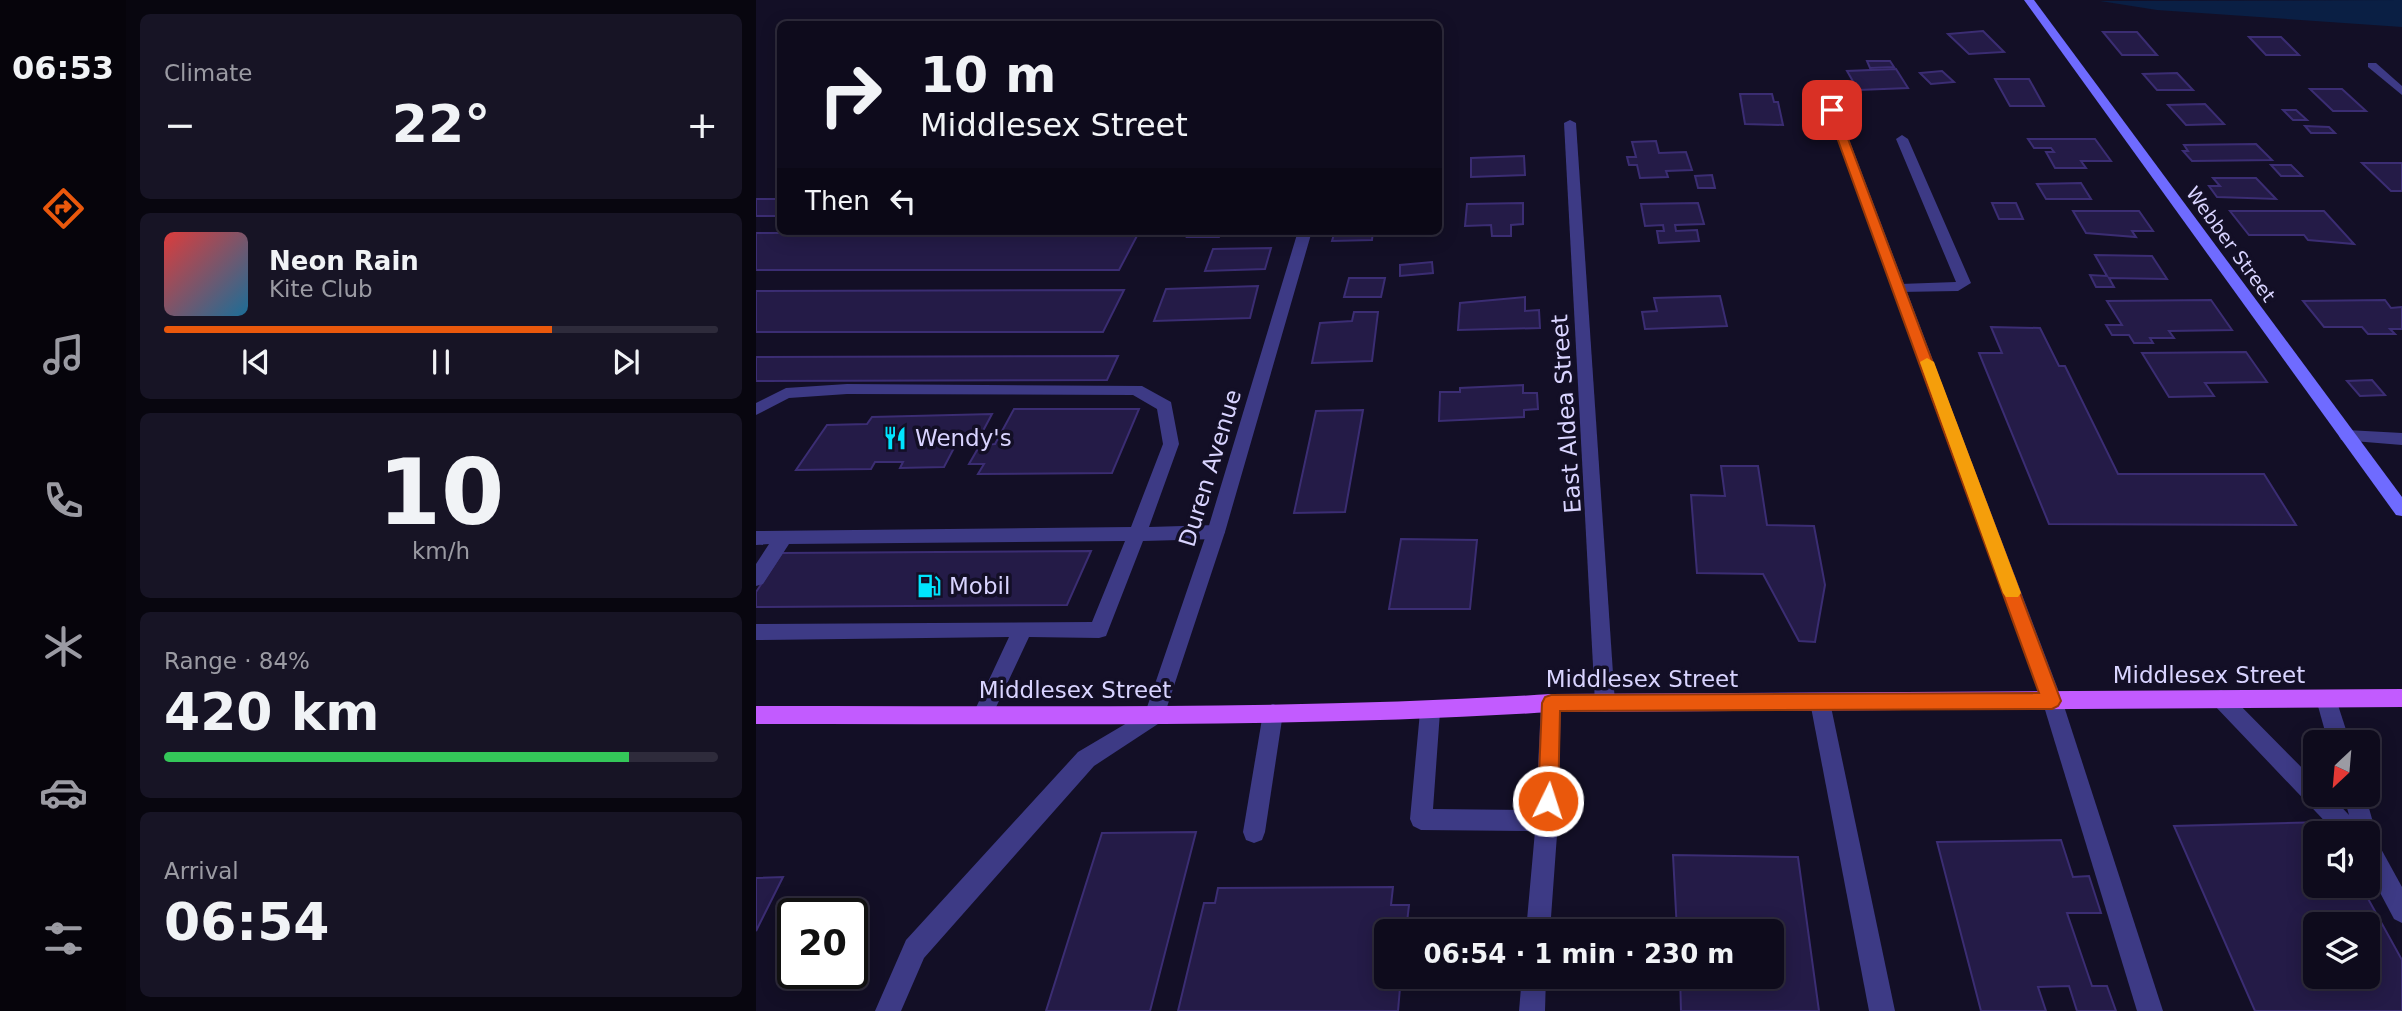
<!DOCTYPE html>
<html lang="en">
<head>
<meta charset="utf-8">
<style>
	body { margin:0; font-family:"DejaVu Sans",sans-serif; background:#171425; color:#f1f3f6; height:100vh; display:flex; flex-direction:column; font-size:26px; white-space:nowrap }
	* { box-sizing:border-box; margin:0 }
	p { font-size:23px; color:#9b9ba3 }
	.icon { flex:none; width:38px; height:38px; fill:none; stroke:currentColor; stroke-width:2; stroke-linecap:round; stroke-linejoin:round }
	.map { position:relative; flex:1; overflow:hidden }
	.side { display:flex; flex-direction:column; gap:14px; padding:14px; background:#08060f; width:630px }
	.side>* { flex:none }
	.top-card { position:absolute; left:21px; top:21px; width:665px; height:214px; border-radius:10px; box-shadow:0 4px 18px #0003,0 0 0 2px #2e2b3b; background:#0e0b1c; color:#f1f3f6; overflow:hidden }
	.needle { width:46px; rotate:206deg }
	.controls { position:absolute; left:1547px; top:730px; display:grid; gap:14px }
	.controls a { display:grid; place-items:center; width:77px; height:77px; border-radius:10px; background:#0e0b1c; box-shadow:0 4px 18px #0003,0 0 0 2px #2e2b3b; font-size:35px }
	.speed { position:absolute; left:21px; top:898px; display:flex; gap:14px; font-size:35px; font-weight:700; text-align:center }
	.speed>* { display:grid; place-content:center; width:91px; height:91px; border-radius:50%; background:#0e0b1c; box-shadow:0 4px 18px #0003,0 0 0 2px #2e2b3b; line-height:1 }
	.speed .limit { border:4px solid #111; border-radius:10px; background:#fff; color:#111 }
	.pin { position:absolute; display:grid; place-items:center; width:60px; height:60px; color:#fff; margin:-30px; border-radius:14px; box-shadow:0 4px 10px #0006 }
	.me { position:absolute; width:77px; margin:-38px; rotate:4deg; stroke-linejoin:round; filter:drop-shadow(0 0 5px #0008) }
	.turn { display:flex; align-items:center; gap:24px; height:147px; padding:0 28px; font-size:32px }
	.turn .icon { width:91px; height:91px; stroke-width:2.5 }
	.turn b { display:block; font-size:49px; line-height:60px }
	.then { display:flex; align-items:center; height:66px; padding:0 28px; background:#0003; gap:14px; font-size:26px }
	.big { font-size:52px; font-weight:600; line-height:1.1 }
	.side .widget { flex:1; display:flex; flex-direction:column; justify-content:center; gap:10px; min-width:0; padding:0 24px; border-radius:10px; background:#171425 }
	.side .dial { align-items:center; gap:0 }
	.dial b { font-size:91px; line-height:1 }
	.song { display:flex; align-items:center; gap:21px }
	.cover { width:84px; height:84px; border-radius:10px; background:linear-gradient(135deg,hsl(0 70% 55%),hsl(200 70% 35%)) }
	.played { height:7px; border-radius:4px; background:linear-gradient(90deg,#ea580c 70%,#2e2b3b 70%) }
	.keys { display:flex; justify-content:space-around; direction:ltr }
	.heat { display:flex; justify-content:space-between; align-items:center; font-size:38px; direction:ltr }
	.charge { height:10px; border-radius:5px; background:linear-gradient(90deg,#34c759 84%,#2e2b3b 0) }
	.trip { position:absolute; left:618px; top:919px; width:410px; height:70px; border-radius:10px; background:#0e0b1c; box-shadow:0 4px 18px #0003,0 0 0 2px #2e2b3b; font-weight:600; line-height:70px; text-align:center }
	main { display:flex; flex:1; min-height:0 }
	.tab-bar { display:flex; flex-direction:column; width:126px; justify-content:space-around; align-items:center; background:#06040b; color:#9b9ba3 }
	.tab-bar .icon { width:49px; height:49px }
	.tab-bar .current { color:#ea580c }
	.tab-bar b { font-size:32px; color:#f1f3f6 }
	.map>svg:first-child { display:block }
</style>
</head>
<body>
<main>
<nav class="tab-bar">
<b>06:53</b>
<svg class="icon current" aria-label="directions" viewBox="0 0 24 24"><path d="M12 3l9 9-9 9-9-9zM9 14v-3h6M13 9l2 2-2 2"/></svg>
<svg class="icon" aria-label="music" viewBox="0 0 24 24"><path d="M9 18V5l10-2v13"/><circle cx="6" cy="18" r="3"/><circle cx="16" cy="16" r="3"/></svg>
<svg class="icon" aria-label="phone" viewBox="0 0 24 24"><path d="M5 4h4l2 5-3 2q2 4 5 5l2-3 5 2v4C11 20 4 13 5 4z"/></svg>
<svg class="icon" aria-label="climate" viewBox="0 0 24 24"><path d="M12 3v18M4 7l16 10M4 17L20 7"/></svg>
<svg class="icon" aria-label="car" viewBox="0 0 24 24"><path d="M5 17H2v-5l4-1 3-4h7l3 4 3 1v5h-3M9 17h6M6 11h13"/><circle cx="7" cy="17" r="2"/><circle cx="17" cy="17" r="2"/></svg>
<svg class="icon" aria-label="filters" viewBox="0 0 24 24"><path d="M4 7h16M4 17h16"/><circle cx="9" cy="7" r="2"/><circle cx="15" cy="17" r="2"/></svg>
</nav>
<section class="side">
<div class="widget"><p>Climate</p>
<div class="heat"><a>−</a><b class="big">22°</b><a>+</a></div>
</div>
<div class="widget">
<div class="song"><i class="cover"></i><div><b>Neon Rain</b><p>Kite Club</p></div></div>
<div class="played"></div>
<div class="keys"><svg class="icon" aria-label="previous" viewBox="0 0 24 24"><path d="M18 5L8 12l10 7zM5 5v14"/></svg><svg class="icon" aria-label="pause" viewBox="0 0 24 24"><path d="M8 5v14M16 5v14"/></svg><svg class="icon" aria-label="next" viewBox="0 0 24 24"><path d="M6 5l10 7-10 7zM19 5v14"/></svg></div>
</div>
<div class="widget dial"><b>10</b><p>km/h</p></div>
<div class="widget"><p>Range · 84%</p><b class="big">420 km</b><div class="charge"></div></div>
<div class="widget"><p>Arrival</p><b class="big">06:54</b></div>
</section>
<div class="map">
<svg width="1646" height="1011" viewBox="0 0 1646 1011">
	<rect width="100%" height="100%" fill="#130f26"/>
	<polygon fill="#0a1f44" points="1646,0 1646,27 1401,10 1344,1"/>
	<g fill="#241b47" stroke="#3b2d73" stroke-width="2" fill-rule="evenodd">
		<polygon points="1227,31 1248,52 1213,54 1192,34"/>
		<polygon points="1347,32 1381,32 1401,55 1366,55"/>
		<polygon points="1493,37 1525,37 1543,55 1510,55"/>
		<polygon points="1111,61 1134,61 1138,67 1114,68"/>
		<polygon points="1140,69 1152,88 1102,90 1091,71"/>
		<polygon points="1186,71 1198,82 1175,84 1164,73"/>
		<polygon points="1421,73 1437,90 1401,90 1387,74"/>
		<polygon points="1239,79 1273,79 1288,106 1254,106"/>
		<polygon points="1554,89 1586,89 1610,111 1577,111"/>
		<polygon points="984,94 1016,94 1018,102 1022,102 1027,125 989,124"/>
		<polygon points="1449,104 1468,124 1430,125 1412,105"/>
		<polygon points="1527,110 1540,110 1551,120 1537,120"/>
		<polygon points="1549,126 1573,127 1579,133 1555,133"/>
		<polygon points="1272,139 1339,139 1355,161 1325,161 1330,168 1299,168 1290,152 1298,152 1295,148 1278,148"/>
		<polygon points="900,141 903,153 930,152 936,170 910,171 912,177 884,178 881,165 873,165 871,157 880,157 876,142"/>
		<polygon points="1500,144 1516,160 1436,161 1427,151 1432,151 1428,145"/>
		<polygon points="768,156 769,175 715,177 715,158"/>
		<polygon points="1606,163 1646,163 1646,191 1635,191"/>
		<polygon points="1515,165 1535,165 1546,176 1525,176"/>
		<polygon points="956,175 959,188 942,188 939,176"/>
		<polygon points="1457,178 1500,178 1520,199 1461,197 1453,186 1464,186"/>
		<polygon points="1325,183 1335,199 1290,199 1281,184"/>
		<rect x="0" y="199" width="24" height="17"/>
		<polygon points="767,203 767,224 755,225 755,236 736,236 735,225 709,226 711,204"/>
		<polygon points="942,203 948,224 919,225 920,231 941,230 943,241 903,243 901,231 908,231 907,225 889,226 885,204"/>
		<polygon points="1236,203 1260,203 1267,219 1243,219"/>
		<polygon points="1317,211 1383,211 1397,231 1376,231 1380,237 1330,233"/>
		<polygon points="1474,211 1568,211 1598,244 1552,240 1548,235 1493,235"/>
		<polygon points="434,231 465,231 463,237 431,237"/>
		<polygon points="579,231 617,231 616,240 576,241"/>
		<polygon points="383,232 363,270 0,270 0,233"/>
		<polygon points="515,248 509,269 449,271 457,249"/>
		<polygon points="1339,255 1396,256 1411,279 1353,278 1358,287 1340,287 1334,275 1351,276"/>
		<polygon points="676,262 677,273 644,276 644,265"/>
		<polygon points="593,278 629,278 625,297 588,297"/>
		<polygon points="502,286 494,318 398,321 410,289"/>
		<polygon points="368,290 347,332 0,332 0,291"/>
		<polygon points="964,296 971,326 889,329 886,312 901,311 898,298"/>
		<polygon points="769,297 769,311 783,310 784,328 702,330 704,303"/>
		<polygon points="1455,300 1476,330 1413,331 1418,338 1394,338 1397,343 1378,343 1373,335 1356,335 1350,325 1366,325 1351,301"/>
		<polygon points="1629,300 1635,308 1646,307 1646,329 1634,329 1639,334 1612,334 1606,327 1568,327 1547,301"/>
		<polygon points="598,312 622,312 616,361 556,363 564,323 596,321"/>
		<polygon points="1235,327 1284,328 1303,366 1309,366 1362,474 1508,474 1540,525 1293,524 1223,353 1246,353"/>
		<polygon points="1490,352 1511,382 1449,383 1458,396 1413,397 1386,353"/>
		<polygon points="362,356 351,380 0,381 0,357"/>
		<polygon points="1616,380 1629,395 1604,396 1591,381"/>
		<polygon points="767,385 767,393 781,393 782,409 768,410 768,417 683,421 684,392 704,392 704,388"/>
		<polygon points="258,409 383,409 356,473 222,474 228,464 213,464 224,445 239,444"/>
		<polygon points="607,410 589,512 538,513 560,411"/>
		<polygon points="236,414 220,444 200,444 188,467 144,468 147,462 119,462 115,469 40,470 71,425 111,424 116,417"/>
		<polygon points="965,466 1002,466 1011,525 1058,526 1069,585 1059,642 1043,641 1007,574 941,573 935,495 969,496"/>
		<polygon points="645,539 721,540 714,609 633,609"/>
		<polygon points="335,551 311,605 0,607 0,592 26,553"/>
		<path d="M1570,822L1576,833H1559V886H1605L1646,960V1011H1499L1418,826ZM1559,924H1612V976H1559Z"/>
		<polygon points="440,832 394,1011 290,1011 346,833"/>
		<polygon points="1305,840 1317,877 1333,876 1345,913 1311,913 1336,986 1351,986 1360,1011 1321,1011 1313,986 1282,987 1290,1011 1225,1011 1181,842"/>
		<polygon points="917,855 1042,857 1063,1011 925,1011 924,976 1015,976 1015,931 921,931"/>
		<polygon points="27,877 0,931 0,878"/>
		<polygon points="637,887 635,905 653,905 650,931 630,931 630,976 645,976 642,1011 422,1011 448,903 459,903 462,888"/>
	</g>
	<g fill="none" stroke-linecap="round" stroke-linejoin="round">
		<g fill="#3d3a85" fill-rule="evenodd">
			<polygon points="1146,135 1152,139 1215,283 1202,291 1144,292 1137,288 1144,284 1200,282 1140,139"/>
			<polygon points="91,384 386,386 415,402 423,444 393,527 460,525 466,527 469,532 466,537 460,539 387,541 350,636 343,638 273,637 234,720 227,723 220,720 217,714 253,637 0,640 0,624 336,622 369,541 33,544 7,584 0,586 0,564 13,544 0,545 0,531 375,527 407,444 401,409 377,395 91,394 33,398 0,415 0,403 30,388"/>
			<polygon points="1591,430 1646,433 1646,445 1585,440 1583,436 1585,432"/>
			<polygon points="1465,690 1472,693 1559,781 1559,794 1573,794 1593,815 1587,794 1609,794 1620,833 1617,841 1612,843 1612,833 1580,833 1458,705 1455,699 1458,693"/>
			<polygon points="1570,690 1577,693 1580,699 1594,742 1572,742 1560,699 1563,693"/>
			<polygon points="1296,691 1303,694 1306,700 1407,1011 1381,1011 1286,700 1289,694"/>
			<polygon points="1064,693 1071,696 1074,702 1139,1011 1113,1011 1054,702 1057,696"/>
			<polygon points="795,694 802,697 805,703 802,821 794,931 770,931 779,831 665,830 657,826 654,819 664,712 667,706 674,703 681,706 684,712 677,809 780,810 785,703 788,697"/>
			<polygon points="517,704 524,707 527,713 509,832 506,840 498,843 490,840 487,832 507,713 510,707"/>
			<polygon points="398,707 405,710 408,716 405,722 338,766 168,958 145,1011 119,1011 150,940 322,752"/>
			<polygon points="1616,844 1624,847 1646,887 1646,923 1638,919 1612,870 1612,846"/>
			<polygon points="766,976 790,976 789,1011 763,1011"/>
		</g>
		<g fill="#3d3a85" fill-rule="evenodd">
			<polygon points="1612,63 1620,63 1646,86 1646,95 1612,67"/>
			<polygon points="1063,82 1072,84 1306,700 1303,706 1296,709 1289,706 1286,700 1062,84"/>
			<polygon points="814,120 820,123 859,703 856,709 849,712 842,709 839,703 808,123"/>
			<polygon points="542,231 556,231 469,532 408,716 405,722 398,725 391,722 388,716 451,532"/>
		</g>
		<polygon fill="#6f6bff" fill-rule="evenodd" points="1268,0 1278,0 1646,497 1646,516 1640,515"/>
		<path fill="#c25bff" fill-rule="evenodd" d="M1646,689V707L795,712C530,729 265,723 0,724V706C265,705 530,711 795,694Z"/>
	</g>
	<polygon fill="#ea580c" stroke="#983908" stroke-width="2" points="1076,107 1081,110 1305,701 1302,706 1296,709 804,711 802,801 799,807 792,810 785,807 782,801 786,703 789,697 795,695 1283,693 1071,110"/>
	<polygon fill="#f59e0b" points="1171,358 1178,362 1265,593 1262,597 1250,597 1247,593 1164,362"/>
	<defs>
		<g id="restaurant-bare" transform="scale(1.89)"><path d="M-5-6h1v4h1v-4h1v4h1v-4h1v5L-1.5 .5V6h-2V.5L-5-1ZM5-6V6H3V1.5H1.5Q1.5-4 5-6Z" fill="#00e5ff" stroke="#130f26" stroke-width="2.5" paint-order="stroke"/></g>
		<g id="fuel-bare" transform="scale(1.89)"><path d="M-5.5-6h7V0h2V4h1.3V-2.5L3-4.5l.8-.8L6-3V5H2.5V1h-1V6h-7ZM-4.2-4.7v3.2H.2V-4.7Z" fill="#00e5ff" stroke="#130f26" stroke-width="2.5" paint-order="stroke"/></g>
	</defs>
	<g fill-rule="evenodd">
		<use href="#restaurant-bare" x="139" y="438"/>
		<use href="#fuel-bare" x="173" y="586"/>
	</g>
	<g text-anchor="middle" dominant-baseline="central" stroke-width="7" stroke-linejoin="round" paint-order="stroke">
		<g font-size="19" fill="#d9d4ff" stroke="#130f26">
			<text transform="translate(1475 244) rotate(54)">Webber Street</text>
		</g>
		<g font-size="23" fill="#d9d4ff" stroke="#130f26">
			<text transform="translate(810 414) rotate(-94)">East Aldea Street</text>
			<text transform="translate(454 468) rotate(-73)">Duren Avenue</text>
			<text x="1453" y="675">Middlesex Street</text>
			<text x="886" y="679">Middlesex Street</text>
			<text x="319" y="690">Middlesex Street</text>
		</g>
		<g font-size="23" fill="#d9d4ff" stroke="#130f26" text-anchor="start">
			<text x="159" y="438">Wendy's</text>
			<text x="193" y="586">Mobil</text>
		</g>
	</g>
</svg>
<div class="controls">
<a><svg class="needle" viewBox="-14 -14 28 28"><path d="M0-13l5 13h-10z" fill="#e53935"/><path d="M0 13l5-13h-10z" fill="#9b9ba3"/></svg></a>
<a><svg class="icon" aria-label="sound" viewBox="0 0 24 24"><path d="M4 9h4l5-4v14l-5-4H4zM17 9q2 3 0 6"/></svg></a>
<a><svg class="icon" aria-label="layers" viewBox="0 0 24 24"><path d="M12 4l9 5-9 5-9-5zM3 14l9 5 9-5"/></svg></a>
</div>
<div class="speed"><div class="limit">20</div></div>
<div class="pin" style="left:1076px;top:110px;background:#d93025"><svg class="icon" aria-label="arrive" viewBox="0 0 24 24"><path d="M6 21V4h12l-3 4 3 4H6"/></svg></div>
<svg class="me" style="left:792px;top:801px" viewBox="-20 -20 40 40"><circle r="17" fill="#ea580c" stroke="#fff" stroke-width="3"/><path d="M0-11L8 9 0 5-8 9z" fill="#fff"/></svg>
<div class="trip">06:54 · 1 min · 230 m</div>
<div class="top-card">
<div class="turn"><svg class="icon" aria-label="right" viewBox="0 0 24 24"><path d="M7 20v-9h11M14 6l5 5-5 5"/></svg><div><b>10 m</b>Middlesex Street</div></div>
<div class="then">Then<svg class="icon" aria-label="left" viewBox="0 0 24 24"><path d="M17 20v-9H6M10 6l-5 5 5 5"/></svg></div>
</div>
</div>
</main>
</body>
</html>
